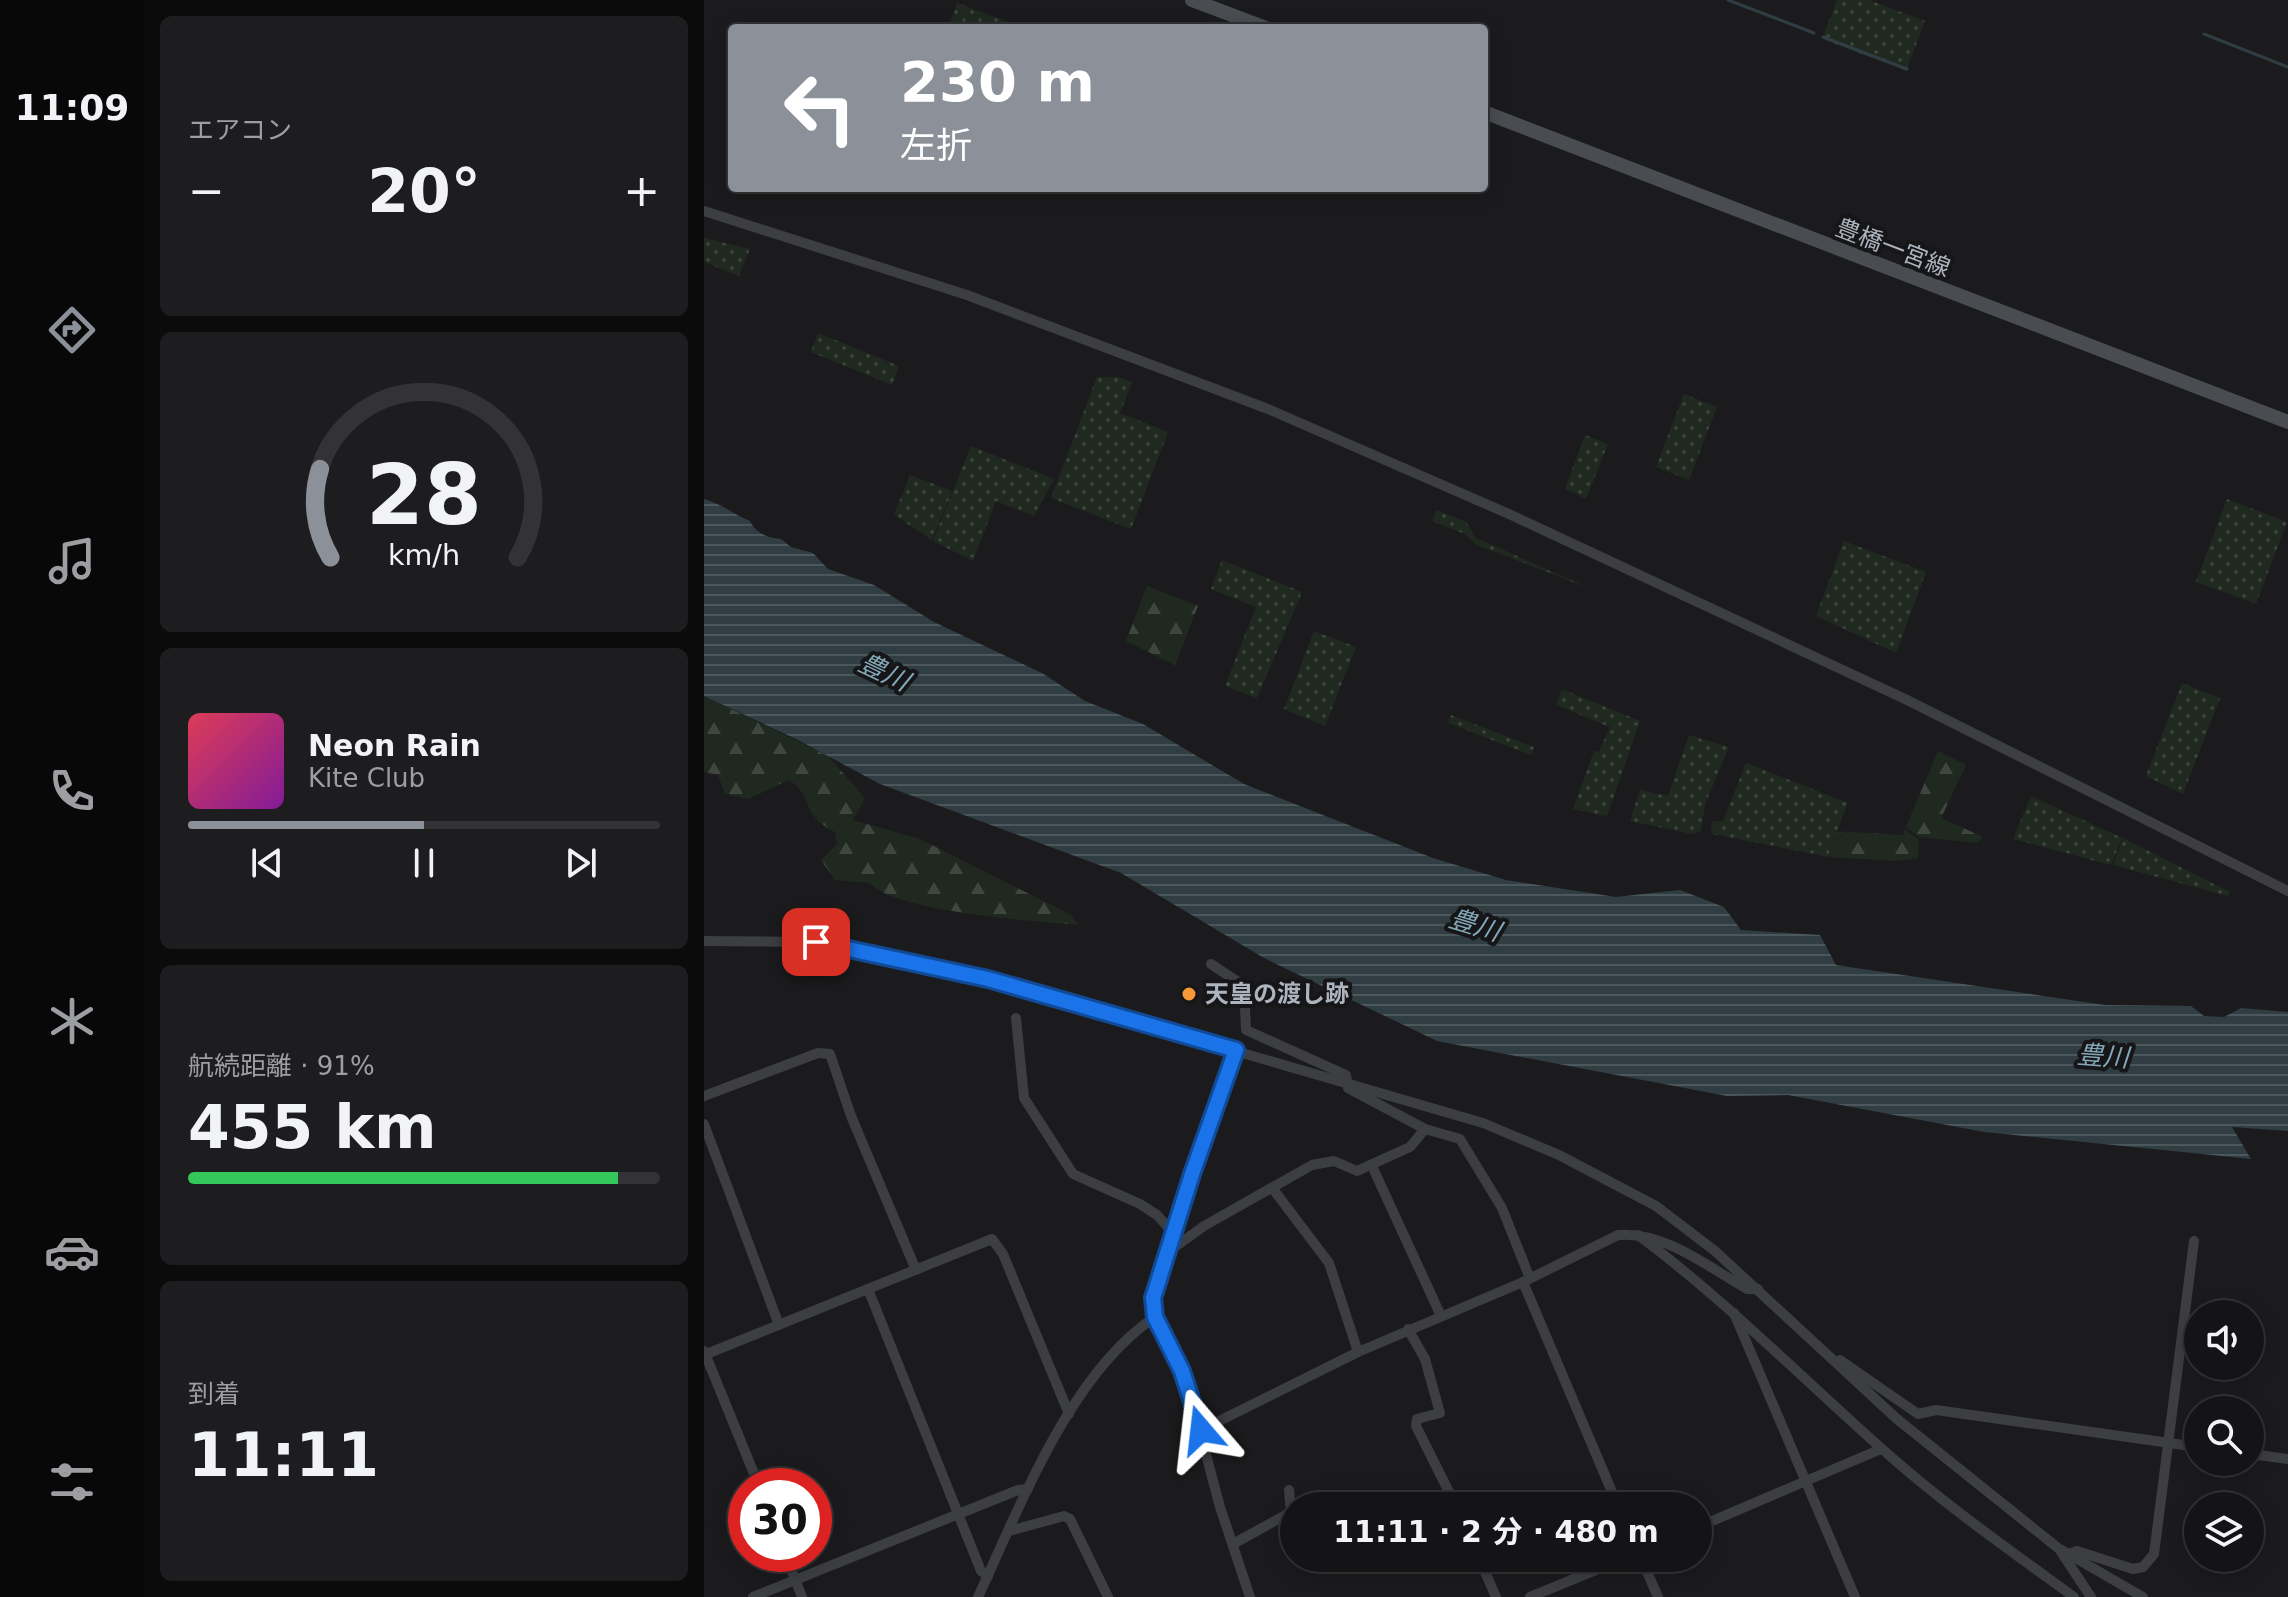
<!DOCTYPE html>
<html lang="ja">
<head>
<meta charset="utf-8">
<style>
	body { margin:0; font-family:"DejaVu Sans","Noto Sans JP",sans-serif; background:#1d1d1f; color:#f1f3f6; height:100vh; display:flex; flex-direction:column; font-size:30px; white-space:nowrap }
	* { box-sizing:border-box; margin:0 }
	p { font-size:26px; color:#9d9ea1 }
	.icon { flex:none; width:44px; height:44px; fill:none; stroke:currentColor; stroke-width:2; stroke-linecap:round; stroke-linejoin:round }
	.map { position:relative; flex:1; overflow:hidden }
	.drawer { display:flex; flex-direction:column; gap:16px; padding:16px; background:#0b0b0c; width:560px }
	.drawer>* { flex:none }
	.top-card { position:absolute; left:24px; top:24px; width:760px; height:168px; border-radius:8px; box-shadow:0 4px 20px #0003,0 0 0 2px #333335; background:#8c9099; color:#fff; overflow:hidden }
	.tools { position:absolute; left:1480px; top:1300px; display:grid; gap:16px }
	.tools a { display:grid; place-items:center; width:80px; height:80px; border-radius:50%; background:#141416; box-shadow:0 4px 20px #0003,0 0 0 2px #333335; font-size:40px }
	.speed { position:absolute; left:24px; top:1468px; display:flex; gap:16px; font-size:40px; font-weight:700; text-align:center }
	.speed>* { display:grid; place-content:center; width:104px; height:104px; border-radius:50%; background:#141416; box-shadow:0 4px 20px #0003,0 0 0 2px #333335; line-height:1 }
	.speed .limit { border:12px solid #d22; background:#fff; color:#111 }
	.pin { position:absolute; display:grid; place-items:center; width:68px; height:68px; color:#fff; margin:-34px; border-radius:16px; box-shadow:0 4px 12px #0006 }
	.me { position:absolute; width:88px; margin:-44px; rotate:343deg; stroke-linejoin:round; filter:drop-shadow(0 0 6px #0008) }
	.turn { display:flex; align-items:center; gap:28px; height:168px; padding:0 40px; font-size:36px }
	.turn .icon { width:104px; height:104px; stroke-width:2.5 }
	.turn b { display:block; font-size:56px; line-height:68px }
	.big { font-size:60px; font-weight:700; line-height:1.1 }
	.drawer .widget { flex:1; display:flex; flex-direction:column; justify-content:center; gap:12px; min-width:0; padding:0 28px; border-radius:12px; background:#1d1d1f }
	.drawer .dial { align-items:center; gap:0 }
	.dial svg { height:208px; overflow:visible; fill:none; stroke:#333335; stroke-width:7; stroke-linecap:round; text-anchor:middle }
	.dial text { fill:#f1f3f6; stroke:none }
	.song { display:flex; align-items:center; gap:24px }
	.cover { width:96px; height:96px; border-radius:12px; background:linear-gradient(135deg,hsl(350 70% 55%),hsl(290 70% 35%)) }
	.played { height:8px; border-radius:4px; background:linear-gradient(90deg,#8c9099 50%,#333335 50%) }
	.keys { display:flex; justify-content:space-around; direction:ltr }
	.heat { display:flex; justify-content:space-between; align-items:center; font-size:44px; direction:ltr }
	.charge { height:12px; border-radius:6px; background:linear-gradient(90deg,#34c759 91%,#333335 0) }
	.trip { position:absolute; left:576px; top:1492px; width:432px; height:80px; border-radius:40px; background:#141416; box-shadow:0 4px 20px #0003,0 0 0 2px #333335; font-weight:700; line-height:80px; text-align:center }
	main { display:flex; flex:1; min-height:0 }
	.menu { display:flex; flex-direction:column; width:144px; justify-content:space-around; align-items:center; background:#080809; color:#9d9ea1 }
	.menu .icon { width:56px; height:56px }
	.menu .current { color:#8c9099 }
	.menu b { font-size:36px; color:#f1f3f6 }
	.map>svg:first-child { display:block }
</style>
</head>
<body>
<main>
<nav class="menu">
<b>11:09</b>
<svg class="icon current" aria-label="directions" viewBox="0 0 24 24"><path d="M12 3l9 9-9 9-9-9zM9 14v-3h6M13 9l2 2-2 2"/></svg>
<svg class="icon" aria-label="music" viewBox="0 0 24 24"><path d="M9 18V5l10-2v13"/><circle cx="6" cy="18" r="3"/><circle cx="16" cy="16" r="3"/></svg>
<svg class="icon" aria-label="phone" viewBox="0 0 24 24"><path d="M5 4h4l2 5-3 2q2 4 5 5l2-3 5 2v4C11 20 4 13 5 4z"/></svg>
<svg class="icon" aria-label="climate" viewBox="0 0 24 24"><path d="M12 3v18M4 7l16 10M4 17L20 7"/></svg>
<svg class="icon" aria-label="car" viewBox="0 0 24 24"><path d="M5 17H2v-5l4-1 3-4h7l3 4 3 1v5h-3M9 17h6M6 11h13"/><circle cx="7" cy="17" r="2"/><circle cx="17" cy="17" r="2"/></svg>
<svg class="icon" aria-label="filters" viewBox="0 0 24 24"><path d="M4 7h16M4 17h16"/><circle cx="9" cy="7" r="2"/><circle cx="15" cy="17" r="2"/></svg>
</nav>
<section class="drawer">
<div class="widget"><p>エアコン</p>
<div class="heat"><a>−</a><b class="big">20°</b><a>+</a></div>
</div>
<div class="widget dial"><svg viewBox="0 0 100 80">
<path d="M14 69A42 42 0 1 1 86 69"/>
<path d="M14 69A42 42 0 0 1 10 35" stroke="#8c9099"/>
<text x="50" y="56" font-size="32" font-weight="700">28</text>
<text x="50" y="72" font-size="11">km/h</text>
</svg></div>
<div class="widget">
<div class="song"><i class="cover"></i><div><b>Neon Rain</b><p>Kite Club</p></div></div>
<div class="played"></div>
<div class="keys"><svg class="icon" aria-label="previous" viewBox="0 0 24 24"><path d="M18 5L8 12l10 7zM5 5v14"/></svg><svg class="icon" aria-label="pause" viewBox="0 0 24 24"><path d="M8 5v14M16 5v14"/></svg><svg class="icon" aria-label="next" viewBox="0 0 24 24"><path d="M6 5l10 7-10 7zM19 5v14"/></svg></div>
</div>
<div class="widget"><p>航続距離 · 91%</p><b class="big">455 km</b><div class="charge"></div></div>
<div class="widget"><p>到着</p><b class="big">11:11</b></div>
</section>
<div class="map">
<svg width="1584" height="1597" viewBox="0 0 1584 1597">
	<defs>
		<pattern id="green-dots" width="8" height="8" patternUnits="userSpaceOnUse" patternTransform="scale(2)"><rect width="8" height="8" fill="#202920"/><path d="M2 2h.1M6 6h.1" fill="none" stroke="#3e463e" stroke-width="1.8" stroke-linecap="round"/></pattern>
		<pattern id="forest-firs" width="22" height="20" patternUnits="userSpaceOnUse" patternTransform="scale(2)"><rect width="22" height="20" fill="#202920"/><path d="M5 1l3.5 6h-7zM16 11l3.5 6h-7z" fill="#3e463e"/></pattern>
		<pattern id="water-rules" width="6" height="5" patternUnits="userSpaceOnUse" patternTransform="scale(2)"><rect width="6" height="5" fill="#303d42"/><path d="M0 2.5h6" fill="none" stroke="#4b575b"/></pattern>
	</defs>
	<rect width="100%" height="100%" fill="#1b1b1d"/>
	<g fill="url(#green-dots)">
		<polygon points="1133,0 1165,0 1221,21 1202,71 1118,39"/>
		<polygon points="253,3 254,3 319,28 244,28"/>
		<polygon points="0,238 46,249 35,276 0,262"/>
		<polygon points="114,333 195,366 188,385 107,352"/>
		<polygon points="393,377 414,377 428,382 416,413 464,432 427,529 347,498"/>
		<polygon points="980,394 1013,407 985,480 952,467"/>
		<polygon points="881,435 904,444 882,499 861,489"/>
		<polygon points="267,446 350,479 330,516 292,501 269,561 229,541"/>
		<polygon points="206,475 248,491 228,540 190,515"/>
		<polygon points="1523,499 1583,522 1552,604 1492,582"/>
		<polygon points="732,510 762,522 772,538 890,590 773,545 761,534 728,521"/>
		<polygon points="1140,541 1222,572 1192,653 1112,616"/>
		<polygon points="518,560 598,592 553,698 521,686 552,607 507,589"/>
		<polygon points="610,631 652,647 621,726 580,709"/>
		<polygon points="1478,683 1516,698 1479,794 1442,776"/>
		<polygon points="858,689 936,721 903,816 869,809 890,751 895,752 906,727 852,705"/>
		<polygon points="747,715 830,747 827,755 744,723"/>
		<polygon points="985,735 1025,747 1001,804 997,831 988,834 926,821 936,790 964,796"/>
		<polygon points="1042,763 1144,803 1133,831 1144,832 1126,842 1125,857 1008,834 1007,822 1019,821"/>
		<polygon points="1327,796 1418,838 1407,865 1309,839"/>
		<polygon points="1419,838 1526,892 1524,896 1409,865"/>
	</g>
	<g fill="url(#forest-firs)">
		<polygon points="443,586 494,606 471,665 422,641"/>
		<path d="M0,696L124,756L161,798L149,820L216,839L367,915L374,925C333,921 190,912 166,883L131,880L117,860L133,844L131,832C95,814 110,796 85,780L44,799L21,794L14,775L0,772Z"/>
		<polygon points="1234,751 1262,765 1237,818 1279,837 1273,843 1215,837 1202,827"/>
		<polygon points="1201,829 1215,840 1214,858 1192,861 1126,857 1126,843 1145,832 1199,835"/>
	</g>
	<path fill="url(#water-rules)" d="M0,499C18,504 29,514 46,521C51,532 64,539 77,539L87,547L109,553L124,569L170,585L230,622L338,673L381,701L439,724L540,784L729,858L802,880L912,897L976,890L1020,907L1037,930L1116,935L1132,965L1401,1005L1487,1006L1500,1016L1520,1017L1537,1008L1584,1012V1131L1528,1127L1547,1159L1280,1132L1084,1095L1023,1096L733,1041L560,958L417,873L176,784L94,740L0,696Z"/>
	<g fill="none" stroke-linecap="round" stroke-linejoin="round">
		<g stroke="#303d42" stroke-width="3">
			<polyline points="1024,0 1110,33"/>
			<polyline points="1500,34 1584,67"/>
			<polyline points="1119,37 1203,69"/>
		</g>
		<g stroke="#3c3e42" stroke-width="10">
			<polyline points="0,211 263,295 564,409 805,514 1201,699 1584,891"/>
			<polyline points="0,941 112,942 284,979 779,1123 855,1155 952,1206 1011,1251 1193,1419 1354,1548 1439,1597"/>
			<polyline points="507,964 540,986 542,1030 642,1075 644,1088 721,1129 756,1139 798,1208 825,1276"/>
			<polyline points="312,1018 320,1098 369,1174 436,1204 453,1215 470,1234"/>
			<polyline points="532,1050 488,1174 449,1307 484,1387 516,1507 546,1597"/>
			<polyline points="0,1096 114,1053 126,1054 147,1116 212,1270"/>
			<polyline points="0,1124 75,1325"/>
			<polyline points="668,1166 737,1316"/>
			<polyline points="569,1189 625,1263 654,1352"/>
			<path d="M934,1235C1021,1300 1096,1376 1177,1448C1237,1502 1304,1549 1370,1597"/>
			<polyline points="464,1252 500,1226 608,1165 630,1161 653,1171 706,1147 721,1129"/>
			<polyline points="164,1289 277,1571 284,1576"/>
			<polyline points="1030,1313 1151,1597"/>
			<polyline points="704,1329 721,1359 736,1413 713,1419 712,1426 752,1506"/>
			<polyline points="0,1351 55,1486"/>
			<polyline points="0,1355 288,1239 299,1254 365,1414"/>
			<polyline points="1136,1360 1214,1414 1232,1410 1494,1447"/>
			<polyline points="497,1430 654,1352 819,1282"/>
			<polyline points="1546,1454 1584,1459"/>
			<path d="M914,1506L819,1282L914,1235C960,1231 1004,1267 1043,1289H1054"/>
			<polyline points="994,1527 1177,1449"/>
			<polyline points="305,1531 360,1516 366,1519 404,1597"/>
			<polyline points="529,1544 587,1512 585,1490"/>
			<polyline points="1357,1552 1387,1597"/>
			<polyline points="81,1554 98,1597"/>
			<polyline points="1365,1554 1373,1551 1429,1569 1439,1567 1450,1554 1490,1241"/>
			<polyline points="775,1558 792,1597"/>
			<polyline points="937,1558 954,1597"/>
			<polyline points="49,1597 314,1490 324,1489"/>
			<path d="M274,1597C316,1507 366,1373 451,1317"/>
			<polyline points="826,1597 921,1558"/>
		</g>
		<g stroke="#494d52" stroke-width="14">
			<polyline points="488,0 562,28"/>
			<polyline points="780,112 1584,422"/>
		</g>
	</g>
	<g fill="none" stroke-linecap="round" stroke-linejoin="round">
		<g stroke="#114b97" stroke-width="20">
			<polyline id="route" points="112,942 284,979 532,1050 488,1174 449,1298 451,1317 478,1371 497,1430"/>
		</g>
		<use href="#route" stroke="#1a73e8" stroke-width="14"/>
	</g>
	<circle fill="#f89938" stroke="#161618" stroke-width="3" cx="485" cy="994" r="8"/>
	<g text-anchor="middle" dominant-baseline="central" stroke-width="8" stroke-linejoin="round" paint-order="stroke">
		<g font-size="24" fill="#adb4bd" stroke="#161618">
			<text transform="translate(1189 248) rotate(21)">豊橋一宮線</text>
		</g>
		<g font-size="24" font-weight="bold" fill="#adb4bd" stroke="#161618" text-anchor="start">
			<text x="501" y="994">天皇の渡し跡</text>
		</g>
		<g font-size="26" font-style="italic" fill="#84a8b8" stroke="#161618">
			<text transform="translate(180 672) rotate(25)">豊川</text>
			<text transform="translate(771 925) rotate(17)">豊川</text>
			<text transform="translate(1399 1056) rotate(4)">豊川</text>
		</g>
	</g>
</svg>
<div class="tools">
<a><svg class="icon" aria-label="sound" viewBox="0 0 24 24"><path d="M4 9h4l5-4v14l-5-4H4zM17 9q2 3 0 6"/></svg></a>
<a><svg class="icon" aria-label="search" viewBox="0 0 24 24"><circle cx="10" cy="10" r="6"/><path d="M15 15l6 6"/></svg></a>
<a><svg class="icon" aria-label="layers" viewBox="0 0 24 24"><path d="M12 4l9 5-9 5-9-5zM3 14l9 5 9-5"/></svg></a>
</div>
<div class="speed"><div class="limit">30</div></div>
<div class="pin" style="left:112px;top:942px;background:#d93025"><svg class="icon" aria-label="arrive" viewBox="0 0 24 24"><path d="M6 21V4h12l-3 4 3 4H6"/></svg></div>
<svg class="me" style="left:497px;top:1430px" viewBox="-20 -20 40 40"><path d="M0-17L14 15 0 8-14 15z" fill="#1a73e8" stroke="#fff" stroke-width="4"/></svg>
<div class="trip">11:11 · 2 分 · 480 m</div>
<div class="top-card">
<div class="turn"><svg class="icon" aria-label="left" viewBox="0 0 24 24"><path d="M17 20v-9H6M10 6l-5 5 5 5"/></svg><div><b>230 m</b>左折</div></div>
</div>
</div>
</main>
</body>
</html>
